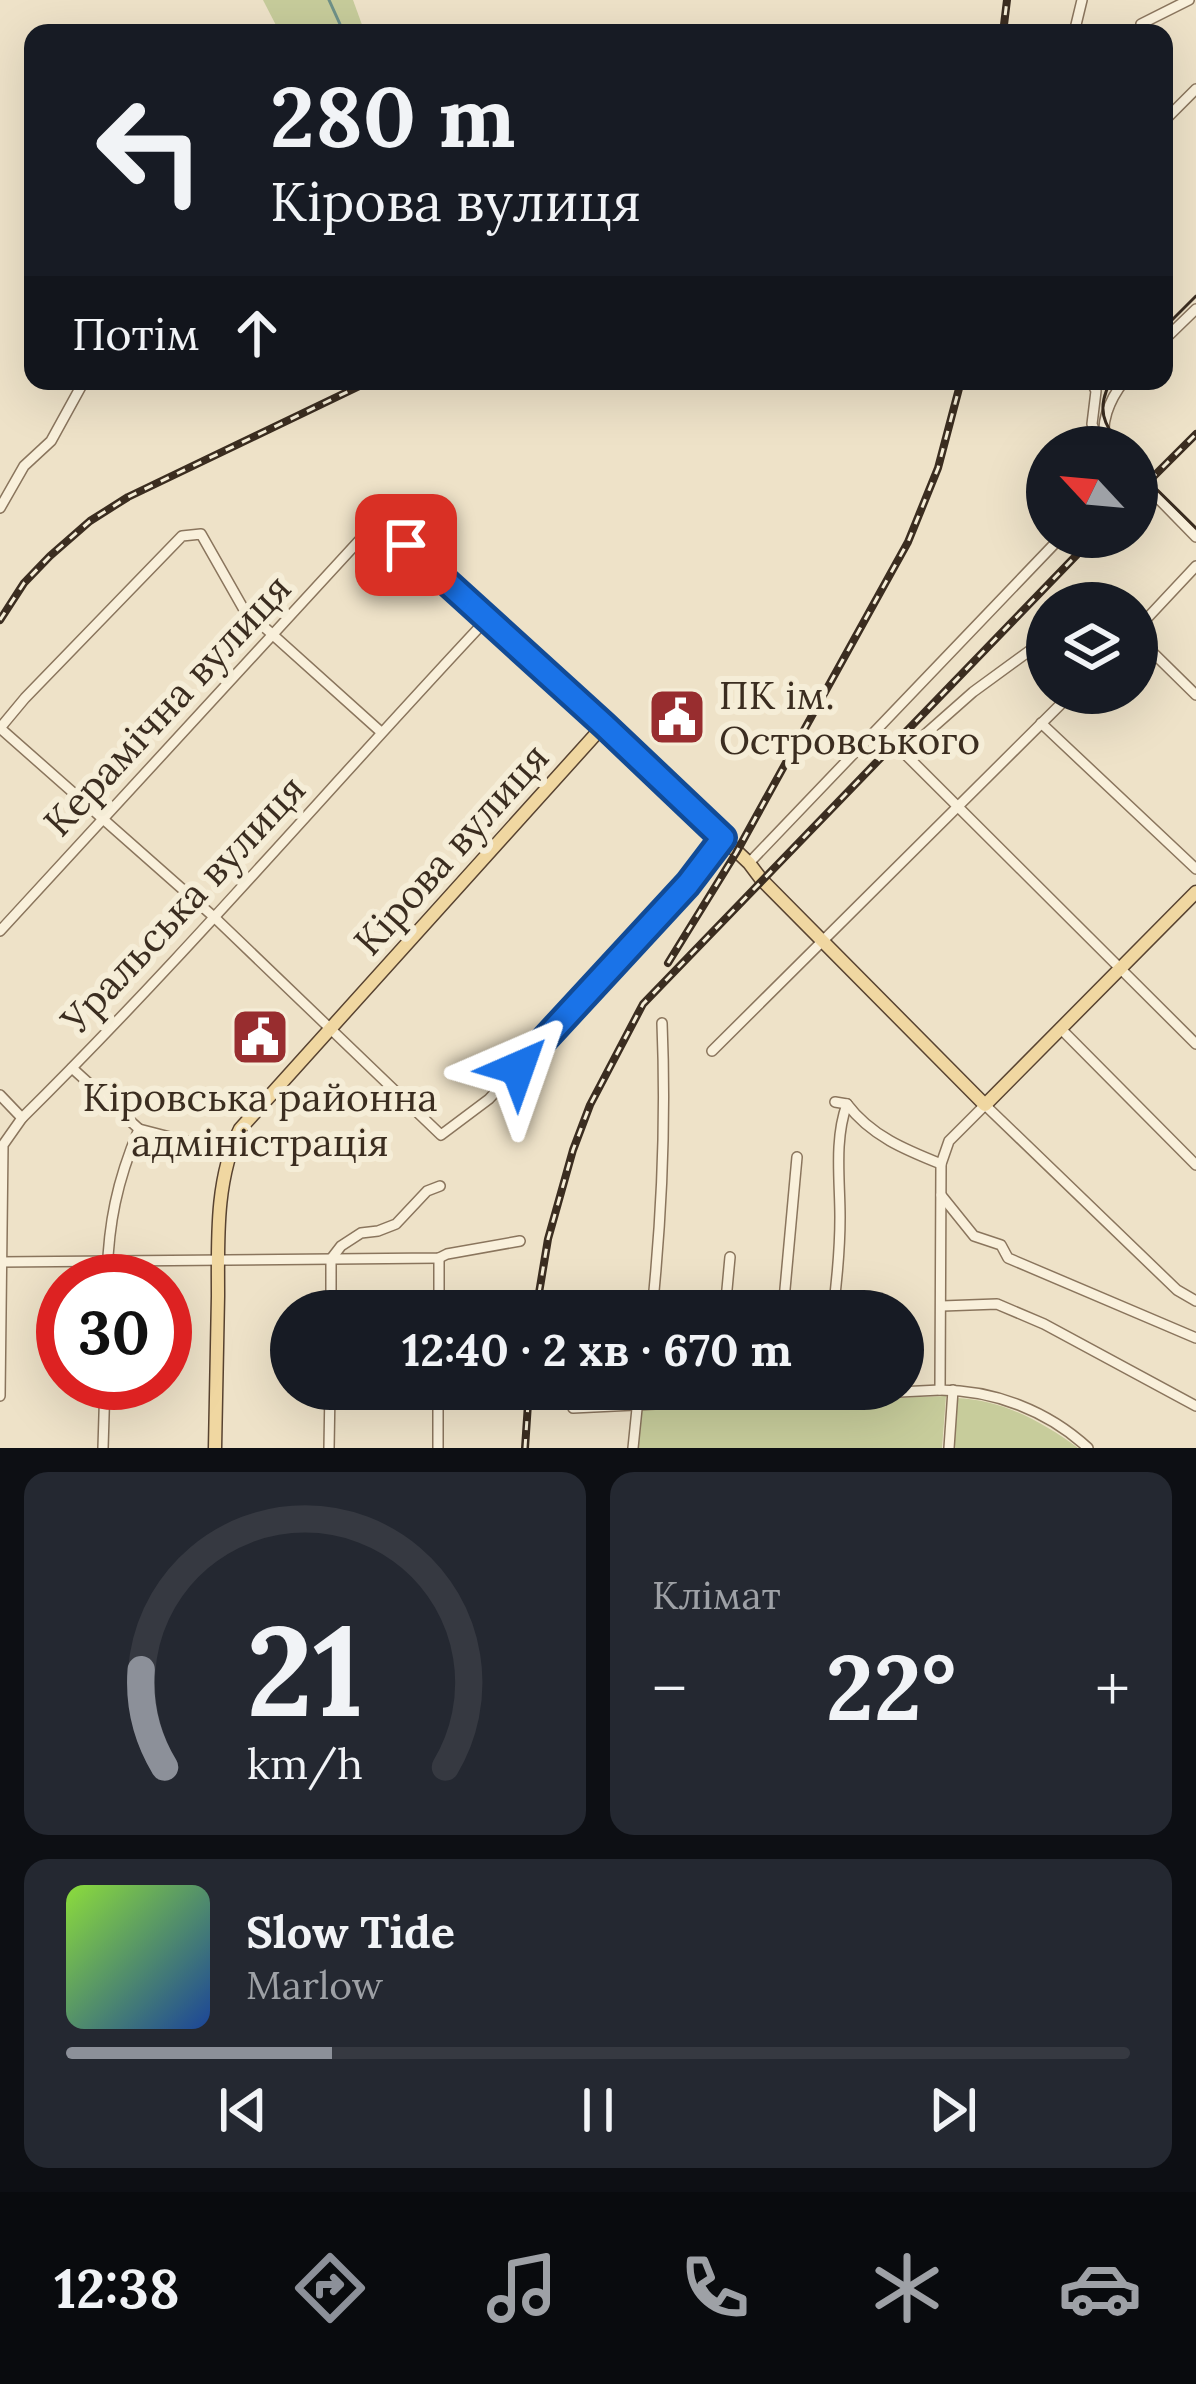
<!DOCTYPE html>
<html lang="uk">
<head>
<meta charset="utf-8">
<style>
	body { margin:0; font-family:Lora,serif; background:#242831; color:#f1f3f6; height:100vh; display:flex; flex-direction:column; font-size:45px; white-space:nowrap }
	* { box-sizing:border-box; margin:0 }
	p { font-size:39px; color:#9ea1a6 }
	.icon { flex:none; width:66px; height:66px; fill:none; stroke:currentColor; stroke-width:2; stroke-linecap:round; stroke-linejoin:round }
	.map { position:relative; height:1448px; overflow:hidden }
	.drawer { display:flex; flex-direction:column; gap:24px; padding:24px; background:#0d0f14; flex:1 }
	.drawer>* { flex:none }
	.guide { position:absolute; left:24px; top:24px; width:1149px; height:366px; border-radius:24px; box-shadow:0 12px 48px #0002; background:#171b24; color:#f1f3f6; overflow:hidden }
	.needle { width:78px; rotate:296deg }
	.fabs { position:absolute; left:1026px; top:426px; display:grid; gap:24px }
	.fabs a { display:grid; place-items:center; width:132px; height:132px; border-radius:50%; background:#171b24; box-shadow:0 12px 48px #0002; font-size:60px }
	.speed { position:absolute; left:36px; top:1254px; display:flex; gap:24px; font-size:60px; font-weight:700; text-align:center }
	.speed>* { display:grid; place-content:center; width:156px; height:156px; border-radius:50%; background:#171b24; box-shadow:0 12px 48px #0002; line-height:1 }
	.speed .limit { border:18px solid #d22; background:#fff; color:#111 }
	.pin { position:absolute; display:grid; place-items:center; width:102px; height:102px; color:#fff; margin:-51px; border-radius:24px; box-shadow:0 6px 18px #0006 }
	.me { position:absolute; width:132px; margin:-66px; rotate:43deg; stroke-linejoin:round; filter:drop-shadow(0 0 9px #0008) }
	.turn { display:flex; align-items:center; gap:42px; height:252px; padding:0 48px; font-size:54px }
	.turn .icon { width:156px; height:156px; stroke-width:2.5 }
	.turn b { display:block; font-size:84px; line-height:102px }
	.then { display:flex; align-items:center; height:114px; padding:0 48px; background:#0003; gap:24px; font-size:45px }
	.big { font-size:90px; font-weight:700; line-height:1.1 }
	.drawer .card { flex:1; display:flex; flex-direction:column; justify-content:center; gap:18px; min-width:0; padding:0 42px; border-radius:24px; background:#242831 }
	.drawer .dial { align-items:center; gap:0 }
	.dial svg { height:312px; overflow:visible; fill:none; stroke:#363941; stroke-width:7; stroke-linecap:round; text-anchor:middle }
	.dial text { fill:#f1f3f6; stroke:none }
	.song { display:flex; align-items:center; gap:36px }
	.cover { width:144px; height:144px; border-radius:18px; background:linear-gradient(135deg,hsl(90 70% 55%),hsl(220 70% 35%)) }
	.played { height:12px; border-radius:6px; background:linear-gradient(90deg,#8c9099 25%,#363941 25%) }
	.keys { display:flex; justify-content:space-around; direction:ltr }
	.heat { display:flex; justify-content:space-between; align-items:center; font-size:66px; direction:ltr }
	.drawer .tiles { flex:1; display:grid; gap:24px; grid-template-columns:1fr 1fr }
	.card:last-child { grid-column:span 2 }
	.trip { position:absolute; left:270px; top:1290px; width:654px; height:120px; border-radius:60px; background:#171b24; box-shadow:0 12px 48px #0002; font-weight:700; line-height:120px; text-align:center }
	.tab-bar { display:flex; height:192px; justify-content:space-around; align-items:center; background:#090b0e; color:#9ea1a6 }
	.tab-bar .icon { width:84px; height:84px }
	.tab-bar .selected { color:#8c9099 }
	.tab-bar b { font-size:54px; color:#f1f3f6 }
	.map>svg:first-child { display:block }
</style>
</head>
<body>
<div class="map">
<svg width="1196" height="1448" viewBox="0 0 1196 1448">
	<rect width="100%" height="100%" fill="#eee2c8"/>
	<g fill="#c7cc9b">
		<polygon points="263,0 353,0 365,33 280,33"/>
		<polygon points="946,1396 942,1448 636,1448 640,1408"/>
		<path d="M956,1398C1003,1400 1041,1421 1078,1448H953Z"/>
	</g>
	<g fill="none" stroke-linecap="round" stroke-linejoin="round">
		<polyline stroke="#6f9188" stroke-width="3" points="329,0 344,33"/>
		<g stroke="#8a755d" stroke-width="12">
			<g id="minor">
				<polyline points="1141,24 1189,0"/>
				<polyline points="1074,33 1082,0"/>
				<polyline points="1164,121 1196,89"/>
				<polyline points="1164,340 1196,309"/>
				<polyline points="1091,381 1096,391 1092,424 1100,445"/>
				<path d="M1107,447C1098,425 1110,399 1124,381"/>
				<polyline points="1149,489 1196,537"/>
				<polyline points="0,508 24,466 51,441 84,381"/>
				<polyline points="1137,629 1196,566"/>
				<polyline points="1137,637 1196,695"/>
				<polyline points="1047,638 973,692 904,753 1196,1044"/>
				<polyline points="1041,723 1196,869"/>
				<polyline points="0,728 214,917 441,1135 489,1099 688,884 723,838"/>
				<polyline points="0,728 25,698 182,536 201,534 243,608 381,732"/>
				<polyline points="749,863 1061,537"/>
				<polyline points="0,931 378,520 604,725"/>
				<polyline points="1060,1028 1196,1165"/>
				<polyline points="712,1051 1072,693"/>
				<path d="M72,1068L139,1129C117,1181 108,1224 107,1281"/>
				<polyline points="0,1095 22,1118"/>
				<path d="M835,1102L847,1104C871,1136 906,1150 941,1164"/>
				<polyline points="139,1129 228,1152"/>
				<polyline points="941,1195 974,1236 1001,1245 1008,1258 1196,1338"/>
				<polyline points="0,1262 439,1258 447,1254 520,1241"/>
				<polyline points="942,1306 997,1304 1044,1324 1196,1406"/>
				<polyline points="331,1311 331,1259 341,1246 361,1233 378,1231 396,1224 427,1191 440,1186"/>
				<polyline points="439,1311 439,1258"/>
				<path d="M652,1311C662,1215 666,1119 662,1023"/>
				<polyline points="725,1311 730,1257"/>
				<polyline points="783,1311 797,1157"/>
				<path d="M833,1311C837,1280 840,1248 840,1217C840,1180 834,1140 847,1104"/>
				<path d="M0,1396L3,1145L22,1118C184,958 332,784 488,618"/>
				<polyline points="573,1408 940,1390"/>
				<polyline points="103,1448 105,1383"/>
				<polyline points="329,1448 330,1389"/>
				<polyline points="438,1448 438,1389"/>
				<polyline points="633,1448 639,1389"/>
				<polyline points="949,1448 953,1390"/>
				<path d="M1088,1448C1048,1411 994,1390 940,1390L941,1164L949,1141L985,1105L1177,1290L1196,1301"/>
			</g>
		</g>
		<g stroke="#584331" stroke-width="15">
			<path id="major" d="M215,1448C216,1397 217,1347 218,1296C218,1241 215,1179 240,1129L604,725L749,863L761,879L985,1105L1196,892"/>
		</g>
		<use href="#minor" stroke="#f9f0db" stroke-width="9"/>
		<use href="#major" stroke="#f0d7a1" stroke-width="12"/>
		<g stroke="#3b2d20" stroke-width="3">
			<polyline points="1164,328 1196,296"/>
			<path d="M1111,381C1096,408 1103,425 1122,447"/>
			<polyline points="1137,470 1196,528"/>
		</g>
		<g stroke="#3b2d20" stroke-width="8">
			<g id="rail">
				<polyline points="1003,33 1007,0"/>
				<polyline points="1137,493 1196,434"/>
				<polyline points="0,620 24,583 50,556 90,521 128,497 370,381"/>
				<polyline points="668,963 736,853 908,542 938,468 961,381"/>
				<polyline points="536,1311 548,1239 573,1150 590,1105 643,1004 1094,537"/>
				<polyline points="525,1448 529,1389"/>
			</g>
		</g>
		<use href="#rail" stroke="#f5edd7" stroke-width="3" stroke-dasharray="9" stroke-linecap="butt"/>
		<g stroke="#8a755d" stroke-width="12" stroke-linecap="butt">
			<polyline id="minor-bridge" points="1141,482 1149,489"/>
		</g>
		<use href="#minor-bridge" stroke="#f9f0db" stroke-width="9"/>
	</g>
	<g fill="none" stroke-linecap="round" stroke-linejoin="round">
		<g stroke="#114b97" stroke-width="30">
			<polyline id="route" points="406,545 604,725 723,838 688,884 518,1068"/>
		</g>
		<use href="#route" stroke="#1a73e8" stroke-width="21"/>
	</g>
	<defs>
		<g id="civic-square" transform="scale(3)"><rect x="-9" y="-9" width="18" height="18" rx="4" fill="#982d2f" stroke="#f5edd7"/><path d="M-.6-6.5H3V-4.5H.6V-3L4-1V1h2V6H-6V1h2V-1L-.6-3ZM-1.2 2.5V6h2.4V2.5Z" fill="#fff"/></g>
	</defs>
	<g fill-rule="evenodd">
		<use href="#civic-square" x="677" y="717"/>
		<use href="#civic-square" x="260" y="1037"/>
	</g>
	<g text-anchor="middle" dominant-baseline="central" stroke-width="12" stroke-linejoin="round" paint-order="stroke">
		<g font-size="39" fill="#3b2d20" stroke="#f5edd7" text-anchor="start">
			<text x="719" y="695">ПК ім.<tspan x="719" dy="45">Островського</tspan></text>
			<text x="260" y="1097" text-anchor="middle">Кіровська районна<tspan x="260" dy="45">адміністрація</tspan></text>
		</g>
		<g font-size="39" fill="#3b2d20" stroke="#f5edd7">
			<text transform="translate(167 705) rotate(-47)">Керамічна вулиця</text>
			<text transform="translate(451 849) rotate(-48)">Кірова вулиця</text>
			<text transform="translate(183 904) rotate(-47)">Уральська вулиця</text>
		</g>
	</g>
</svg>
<div class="fabs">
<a><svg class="needle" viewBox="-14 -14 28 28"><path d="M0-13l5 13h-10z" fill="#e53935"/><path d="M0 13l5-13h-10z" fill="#9ea1a6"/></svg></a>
<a><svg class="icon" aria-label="layers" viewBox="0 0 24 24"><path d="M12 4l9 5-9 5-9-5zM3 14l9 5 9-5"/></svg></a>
</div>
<div class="speed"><div class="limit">30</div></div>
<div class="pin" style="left:406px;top:545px;background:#d93025"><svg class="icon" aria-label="arrive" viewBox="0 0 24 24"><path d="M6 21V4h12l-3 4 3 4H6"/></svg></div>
<svg class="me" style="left:518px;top:1068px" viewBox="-20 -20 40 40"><path d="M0-17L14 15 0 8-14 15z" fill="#1a73e8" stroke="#fff" stroke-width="4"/></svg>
<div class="trip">12:40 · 2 хв · 670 m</div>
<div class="guide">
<div class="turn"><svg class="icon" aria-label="left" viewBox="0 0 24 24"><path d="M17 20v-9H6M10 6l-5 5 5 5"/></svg><div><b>280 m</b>Кірова вулиця</div></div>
<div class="then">Потім<svg class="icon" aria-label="ahead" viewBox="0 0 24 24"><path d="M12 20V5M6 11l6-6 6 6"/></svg></div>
</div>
</div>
<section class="drawer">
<div class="tiles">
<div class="card dial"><svg viewBox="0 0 100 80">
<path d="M14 69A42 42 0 1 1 86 69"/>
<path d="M14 69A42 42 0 0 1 8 44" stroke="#8c9099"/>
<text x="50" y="56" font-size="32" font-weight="700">21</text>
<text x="50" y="72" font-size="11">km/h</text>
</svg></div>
<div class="card"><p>Клімат</p>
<div class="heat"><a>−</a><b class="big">22°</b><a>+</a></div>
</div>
<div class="card">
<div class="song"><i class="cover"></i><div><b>Slow Tide</b><p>Marlow</p></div></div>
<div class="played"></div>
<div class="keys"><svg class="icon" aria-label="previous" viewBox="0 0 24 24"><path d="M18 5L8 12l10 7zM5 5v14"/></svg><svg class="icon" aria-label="pause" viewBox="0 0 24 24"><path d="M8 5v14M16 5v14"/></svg><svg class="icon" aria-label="next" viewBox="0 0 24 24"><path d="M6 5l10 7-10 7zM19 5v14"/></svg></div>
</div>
</div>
</section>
<nav class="tab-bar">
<b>12:38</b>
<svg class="icon selected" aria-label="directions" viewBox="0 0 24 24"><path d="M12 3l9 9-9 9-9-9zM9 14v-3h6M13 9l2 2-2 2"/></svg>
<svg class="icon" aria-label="music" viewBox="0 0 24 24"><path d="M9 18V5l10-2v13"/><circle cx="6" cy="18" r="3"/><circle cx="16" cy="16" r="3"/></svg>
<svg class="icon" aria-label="phone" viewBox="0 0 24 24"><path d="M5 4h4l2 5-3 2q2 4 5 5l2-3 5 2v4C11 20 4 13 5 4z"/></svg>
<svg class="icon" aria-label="climate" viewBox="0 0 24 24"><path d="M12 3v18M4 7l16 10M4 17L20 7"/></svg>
<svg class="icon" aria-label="car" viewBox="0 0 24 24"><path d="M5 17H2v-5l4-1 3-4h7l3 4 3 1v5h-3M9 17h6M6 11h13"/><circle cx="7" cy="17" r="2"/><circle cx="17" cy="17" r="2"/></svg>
</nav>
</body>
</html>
